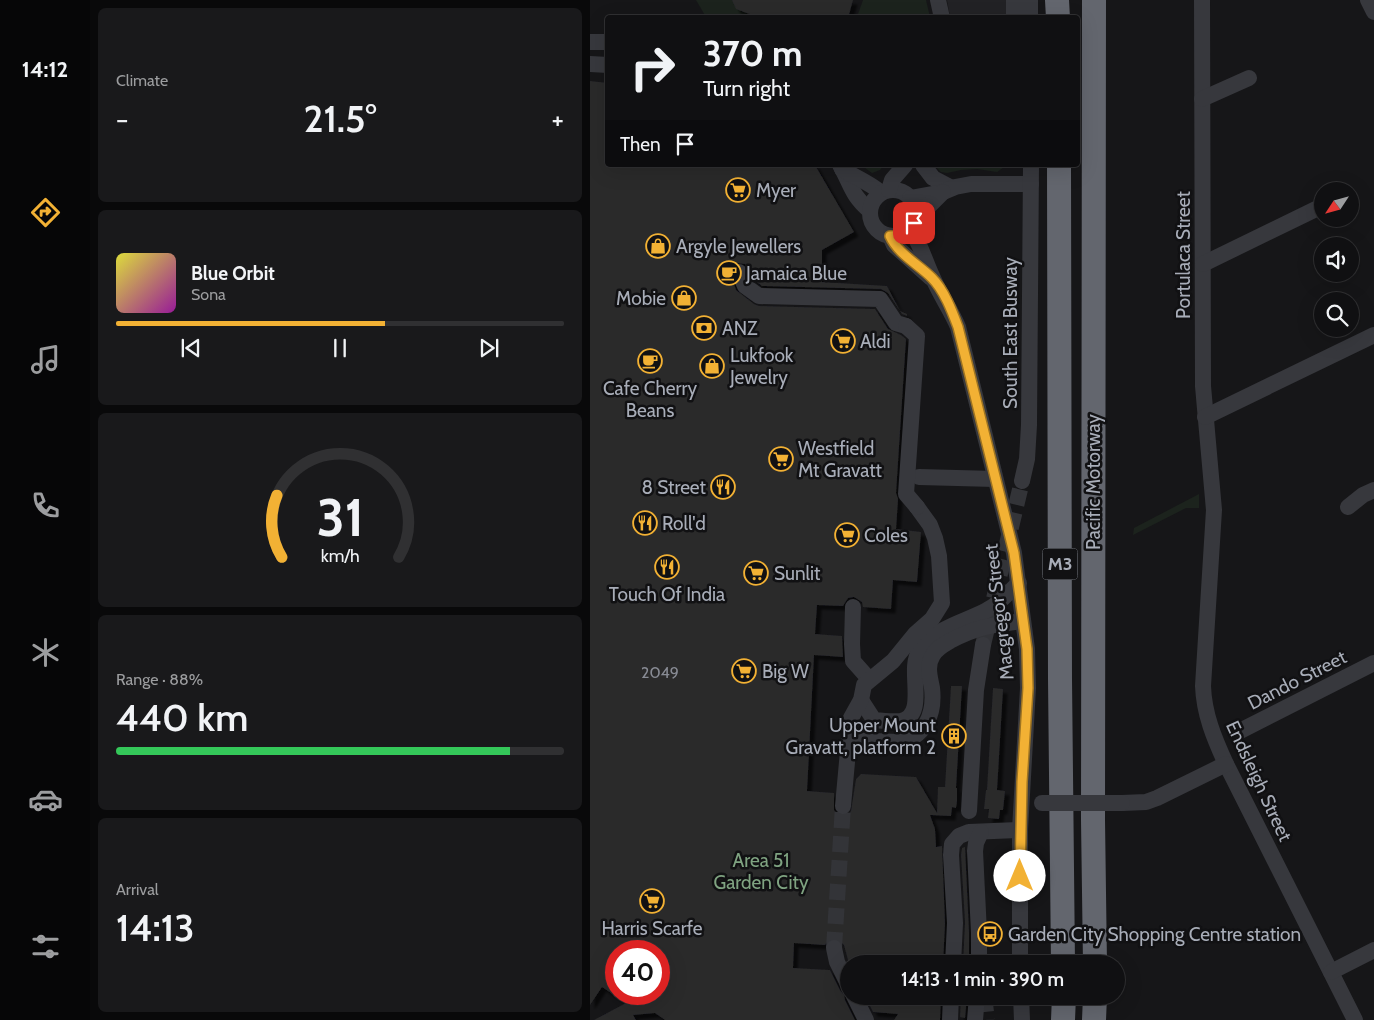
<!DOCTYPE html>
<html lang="en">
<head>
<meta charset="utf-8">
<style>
	body { margin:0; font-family:Cabin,sans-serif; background:#19191b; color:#f1f3f6; height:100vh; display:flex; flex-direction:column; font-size:19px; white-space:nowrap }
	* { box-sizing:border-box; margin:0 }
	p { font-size:16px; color:#9c9d9f }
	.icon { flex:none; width:28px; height:28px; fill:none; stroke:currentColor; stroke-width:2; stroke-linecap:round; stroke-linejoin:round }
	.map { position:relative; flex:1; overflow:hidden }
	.panel { display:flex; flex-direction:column; gap:8px; padding:8px; background:#09090a; width:500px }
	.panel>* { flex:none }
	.hud { position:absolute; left:15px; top:15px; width:475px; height:152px; border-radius:5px; box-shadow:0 5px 20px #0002,0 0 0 1px #303032; background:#101012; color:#f1f3f6; overflow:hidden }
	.needle { width:32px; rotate:234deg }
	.fabs { position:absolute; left:724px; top:182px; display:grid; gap:10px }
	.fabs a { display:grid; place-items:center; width:45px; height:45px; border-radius:50%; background:#101012; box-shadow:0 5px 20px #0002,0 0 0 1px #303032; font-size:25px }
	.speed { position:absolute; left:15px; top:940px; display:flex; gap:10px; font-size:25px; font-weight:700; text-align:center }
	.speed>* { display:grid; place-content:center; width:65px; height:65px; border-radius:50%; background:#101012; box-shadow:0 5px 20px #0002,0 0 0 1px #303032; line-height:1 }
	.speed .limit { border:8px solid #d22; background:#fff; color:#111 }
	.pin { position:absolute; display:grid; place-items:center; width:42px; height:42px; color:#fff; margin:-21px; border-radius:10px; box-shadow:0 2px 8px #0006 }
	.me { position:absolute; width:55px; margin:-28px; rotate:0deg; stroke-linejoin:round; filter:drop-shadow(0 0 4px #0008) }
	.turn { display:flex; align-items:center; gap:18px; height:105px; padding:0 15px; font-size:22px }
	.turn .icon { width:65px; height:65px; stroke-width:2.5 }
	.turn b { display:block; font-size:35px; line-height:42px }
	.then { display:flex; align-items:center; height:48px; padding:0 15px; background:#0003; gap:10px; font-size:19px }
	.big { font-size:38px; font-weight:600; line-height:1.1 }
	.panel .tile { flex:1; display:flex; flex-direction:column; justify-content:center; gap:8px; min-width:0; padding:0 18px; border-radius:8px; background:#19191b }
	.panel .dial { align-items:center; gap:0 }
	.dial svg { height:130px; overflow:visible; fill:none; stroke:#303032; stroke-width:7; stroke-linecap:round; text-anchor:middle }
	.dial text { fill:#f1f3f6; stroke:none }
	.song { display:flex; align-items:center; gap:15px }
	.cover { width:60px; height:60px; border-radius:8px; background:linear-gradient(135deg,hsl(60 70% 55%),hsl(300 70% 35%)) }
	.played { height:5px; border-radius:2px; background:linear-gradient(90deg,#f2b134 60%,#303032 60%) }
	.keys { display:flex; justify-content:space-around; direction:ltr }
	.heat { display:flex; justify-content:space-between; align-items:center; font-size:28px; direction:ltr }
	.charge { height:8px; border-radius:4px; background:linear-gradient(90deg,#34c759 88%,#303032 0) }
	.trip { position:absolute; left:250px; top:955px; width:285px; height:50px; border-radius:25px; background:#101012; box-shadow:0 5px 20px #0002,0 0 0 1px #303032; font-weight:600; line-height:50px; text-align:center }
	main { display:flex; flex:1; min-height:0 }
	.dock { display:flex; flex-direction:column; width:90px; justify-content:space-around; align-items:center; background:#060607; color:#9c9d9f }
	.dock .icon { width:35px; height:35px }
	.dock .on { color:#f2b134 }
	.dock b { font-size:22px; color:#f1f3f6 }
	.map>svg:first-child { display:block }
</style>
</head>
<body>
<main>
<nav class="dock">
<b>14:12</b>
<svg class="icon on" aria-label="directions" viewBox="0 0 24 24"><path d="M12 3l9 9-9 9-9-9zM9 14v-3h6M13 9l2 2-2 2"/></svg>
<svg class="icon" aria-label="music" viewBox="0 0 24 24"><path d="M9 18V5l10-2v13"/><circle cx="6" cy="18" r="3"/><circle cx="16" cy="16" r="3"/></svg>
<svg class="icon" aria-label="phone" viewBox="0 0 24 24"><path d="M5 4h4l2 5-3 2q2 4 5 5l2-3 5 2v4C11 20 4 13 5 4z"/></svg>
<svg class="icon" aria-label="climate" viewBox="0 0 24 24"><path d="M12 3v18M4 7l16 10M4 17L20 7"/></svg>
<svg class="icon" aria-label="car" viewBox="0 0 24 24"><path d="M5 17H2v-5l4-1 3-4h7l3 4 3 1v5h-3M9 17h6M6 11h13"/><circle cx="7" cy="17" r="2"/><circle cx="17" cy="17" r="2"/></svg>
<svg class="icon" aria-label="filters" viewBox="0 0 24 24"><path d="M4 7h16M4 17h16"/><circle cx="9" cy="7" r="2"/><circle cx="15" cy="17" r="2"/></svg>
</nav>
<section class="panel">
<div class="tile"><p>Climate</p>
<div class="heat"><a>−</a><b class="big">21.5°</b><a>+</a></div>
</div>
<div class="tile">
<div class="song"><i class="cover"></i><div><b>Blue Orbit</b><p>Sona</p></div></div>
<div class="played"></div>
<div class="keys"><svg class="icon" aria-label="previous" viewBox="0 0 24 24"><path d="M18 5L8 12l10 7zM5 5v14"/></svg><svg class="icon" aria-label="pause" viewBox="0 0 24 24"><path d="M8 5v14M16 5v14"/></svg><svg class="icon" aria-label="next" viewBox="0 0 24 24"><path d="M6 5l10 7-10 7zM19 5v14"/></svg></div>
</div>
<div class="tile dial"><svg viewBox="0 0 100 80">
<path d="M14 69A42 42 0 1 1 86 69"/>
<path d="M14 69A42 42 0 0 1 11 31" stroke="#f2b134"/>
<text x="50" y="56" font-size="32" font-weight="700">31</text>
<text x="50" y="72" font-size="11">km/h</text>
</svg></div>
<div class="tile"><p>Range · 88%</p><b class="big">440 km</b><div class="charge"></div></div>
<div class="tile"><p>Arrival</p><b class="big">14:13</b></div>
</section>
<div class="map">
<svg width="784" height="1020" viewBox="0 0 784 1020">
	<defs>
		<filter id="shadow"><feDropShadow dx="4.5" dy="4.5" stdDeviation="1" flood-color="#0009"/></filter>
	</defs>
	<rect width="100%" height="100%" fill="#161618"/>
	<polygon fill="#222225" points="357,0 428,0 427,17 360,17"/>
	<g fill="#1c231d">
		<polygon points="106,0 142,0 161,17 116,17"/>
		<polygon points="273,0 336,0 340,17 267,17"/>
		<polygon points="271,165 294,165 290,170 282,173"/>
		<polygon points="344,165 417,165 407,172 387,169 371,170 357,173 351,172"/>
		<polygon points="609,494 609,508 596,508 543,535 544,528"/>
	</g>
	<g fill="#29292c" fill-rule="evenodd" filter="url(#shadow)">
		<polygon points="142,0 263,0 258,18 170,18 146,9"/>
		<path d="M0,81L18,83V165H225L264,232L232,250V282L297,286L310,311L317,314V316L312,314L298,293L291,289L172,286L163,279L155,264L146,263L141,266L139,270L146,290L164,304L169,306L285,309L298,329L311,335L316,339L306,493L308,499L306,529L331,532L327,582L303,580L301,609L273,607L272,602L264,597L258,598L253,606L227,605L225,634L252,636L253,657L224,655L217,791L244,793V810L247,814L253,816L258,815L261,811L266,779L271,774L326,777L347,813L348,787H355L361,686H372L366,788H367V801L366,808L362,807L361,816L340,815L345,829L346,847L352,846L355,923L353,964H259L254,945L248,939L241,938L235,945L204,943L203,968L240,970L250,990L254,995L255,1000L265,1020H75L65,1013L43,1015L46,1020H4L36,1003L12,987L0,1005ZM26,951H69V994H26Z"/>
		<polygon points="403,688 413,689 407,790 415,791 413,810 410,810 409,819 398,818 399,809 394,809 396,790 397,790"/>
		<polygon points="375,847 379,933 379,964 373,964 375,922 371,855 372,848"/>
		<polygon points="275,996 351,996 350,1020 304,1020 308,1014 283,1012"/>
		<polygon points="371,996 377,996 375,1018 370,1017"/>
	</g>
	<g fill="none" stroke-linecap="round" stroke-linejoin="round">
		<g stroke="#333438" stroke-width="16" stroke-dasharray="16 8" stroke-linecap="butt">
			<polyline points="393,645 432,481"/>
			<polyline points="244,948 253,806"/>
			<polyline points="394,996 397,1020"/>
		</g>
		<g stroke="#37383d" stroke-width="16">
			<polyline points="348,0 352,18"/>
			<polyline points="424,0 424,18"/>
			<polyline points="440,0 440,18"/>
			<path d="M612,0L613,386L624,510L613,686C614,714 624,738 636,764L765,1020"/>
			<polyline points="778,0 784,12"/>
			<polyline points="0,42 18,42"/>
			<polyline points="0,64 18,65"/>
			<polyline points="612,99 659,78"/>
			<path d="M250,165C261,184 261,195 280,211"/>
			<polyline points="333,165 343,178 362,188"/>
			<path d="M252,169C263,176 284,185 291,193"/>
			<circle cx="303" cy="213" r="23"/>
			<polyline points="299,190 302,180 315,165"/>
			<polyline points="320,198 353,192 365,187 381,184 441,184"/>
			<polyline points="326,217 331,214 353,192"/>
			<path d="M320,229C331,244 335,262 343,278C350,295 361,310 368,327L424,553L437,649L438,688L430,830V964"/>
			<polyline points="300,236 304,245 341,278"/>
			<polyline points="613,264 726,209"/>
			<polyline points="149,272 155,286 169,296 290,299 306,323 316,326"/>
			<polyline points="615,417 784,335"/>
			<polyline points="329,477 405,479"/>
			<polyline points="432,481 437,459 439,425 441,165"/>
			<polyline points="758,507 773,495 784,490"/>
			<polyline points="263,607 262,644 263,661 279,679"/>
			<path d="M271,700L284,720C293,721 303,722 311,721C338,715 317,670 329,652C345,627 373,623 397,610C409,604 419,592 429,583"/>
			<polyline points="648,732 784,663"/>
			<path d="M259,740L307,742C335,739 345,714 342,688C340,677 336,666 343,655C347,648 353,645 360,641C388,626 403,625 433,621"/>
			<polyline points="532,803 556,802 567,798 636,764"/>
			<polyline points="253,806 261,718 271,700 274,685 303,661 325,634 342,619 352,603 349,556 345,538 340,525 327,507"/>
			<polyline points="379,811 386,690 393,645"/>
			<polyline points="244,948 247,962 259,986"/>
			<polyline points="363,964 365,923 361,855 362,844 369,836 379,832 430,830"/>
			<polyline points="389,964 389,933 385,851 386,843 391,832"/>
			<polyline points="741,972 784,950"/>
			<polyline points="264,996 276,1020"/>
			<polyline points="431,996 432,1020"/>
			<polyline points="360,1020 361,996"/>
			<polyline points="385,1020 387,996"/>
		</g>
		<g stroke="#63666e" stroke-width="24">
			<polyline points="467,0 468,18"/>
			<polyline points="504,0 503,820 505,964"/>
			<polyline points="469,165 470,679 473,964"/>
			<polyline points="473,1020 474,996"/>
			<polyline points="504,1020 505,996"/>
		</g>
		<g stroke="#37383d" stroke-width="16">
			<polyline points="316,326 327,336 316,494 327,507"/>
			<polyline points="452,803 532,803"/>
		</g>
	</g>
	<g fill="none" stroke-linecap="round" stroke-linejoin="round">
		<g stroke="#9d7322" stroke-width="12">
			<path id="route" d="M324,223C318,233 311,236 300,236C308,254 328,264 342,278C354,290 362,311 368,327L424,553L437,649L438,688L432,782L430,876"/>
		</g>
		<use href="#route" stroke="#f2b134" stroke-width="9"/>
	</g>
	<defs>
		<g id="supermarket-ring" transform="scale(1.25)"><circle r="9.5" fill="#111113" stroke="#f2b134" stroke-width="1.5"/><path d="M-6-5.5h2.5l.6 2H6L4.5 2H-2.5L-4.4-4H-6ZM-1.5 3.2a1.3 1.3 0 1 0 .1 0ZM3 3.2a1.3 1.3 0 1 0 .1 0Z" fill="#f2b134"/></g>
		<g id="shop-ring" transform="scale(1.25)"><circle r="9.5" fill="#111113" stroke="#f2b134" stroke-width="1.5"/><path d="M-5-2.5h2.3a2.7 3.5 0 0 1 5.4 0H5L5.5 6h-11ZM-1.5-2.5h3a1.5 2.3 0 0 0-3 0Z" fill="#f2b134"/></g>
		<g id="cafe-ring" transform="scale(1.25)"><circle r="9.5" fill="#111113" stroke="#f2b134" stroke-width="1.5"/><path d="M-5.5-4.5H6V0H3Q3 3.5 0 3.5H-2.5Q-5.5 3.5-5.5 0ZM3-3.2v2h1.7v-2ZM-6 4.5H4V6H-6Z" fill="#f2b134"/></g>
		<g id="bank-ring" transform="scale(1.25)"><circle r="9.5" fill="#111113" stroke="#f2b134" stroke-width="1.5"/><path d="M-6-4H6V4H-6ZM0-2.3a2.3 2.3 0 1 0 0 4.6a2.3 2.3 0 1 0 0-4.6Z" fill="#f2b134"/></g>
		<g id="restaurant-ring" transform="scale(1.25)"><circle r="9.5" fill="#111113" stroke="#f2b134" stroke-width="1.5"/><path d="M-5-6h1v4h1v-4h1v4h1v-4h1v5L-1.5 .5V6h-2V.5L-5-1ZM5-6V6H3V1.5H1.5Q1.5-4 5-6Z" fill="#f2b134"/></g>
		<g id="building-ring" transform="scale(1.25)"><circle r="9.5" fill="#111113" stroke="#f2b134" stroke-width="1.5"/><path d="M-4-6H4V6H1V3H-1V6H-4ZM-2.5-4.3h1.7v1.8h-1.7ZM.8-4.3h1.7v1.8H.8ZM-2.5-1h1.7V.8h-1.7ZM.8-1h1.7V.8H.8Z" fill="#f2b134"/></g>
		<g id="bus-ring" transform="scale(1.25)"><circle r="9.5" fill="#111113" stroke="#f2b134" stroke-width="1.5"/><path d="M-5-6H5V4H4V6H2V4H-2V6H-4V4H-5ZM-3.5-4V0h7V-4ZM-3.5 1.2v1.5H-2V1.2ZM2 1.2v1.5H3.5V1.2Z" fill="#f2b134"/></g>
	</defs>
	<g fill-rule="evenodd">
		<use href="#supermarket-ring" x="148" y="190"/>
		<use href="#shop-ring" x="68" y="246"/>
		<use href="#cafe-ring" x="139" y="273"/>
		<use href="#shop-ring" x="94" y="298"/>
		<use href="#bank-ring" x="114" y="328"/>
		<use href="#supermarket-ring" x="253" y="341"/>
		<use href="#cafe-ring" x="60" y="361"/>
		<use href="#shop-ring" x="122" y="366"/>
		<use href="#supermarket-ring" x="191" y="459"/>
		<use href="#restaurant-ring" x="133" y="487"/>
		<use href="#restaurant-ring" x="55" y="523"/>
		<use href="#supermarket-ring" x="257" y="535"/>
		<use href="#restaurant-ring" x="77" y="567"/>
		<use href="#supermarket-ring" x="166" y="573"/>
		<use href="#supermarket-ring" x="154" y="671"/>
		<use href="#building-ring" x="364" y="736"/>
		<use href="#supermarket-ring" x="62" y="901"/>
		<use href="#bus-ring" x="400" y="934"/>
	</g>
	<g text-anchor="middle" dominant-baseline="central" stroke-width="5" stroke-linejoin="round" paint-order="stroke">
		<g font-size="16" fill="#888b94">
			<text x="70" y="672">2049</text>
		</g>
		<rect fill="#111113" stroke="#7b7e86" stroke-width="1" x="452.5" y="548.5" width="35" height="31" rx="4"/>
		<g font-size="18" font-weight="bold" fill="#a8adb8">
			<text x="470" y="564">M3</text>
		</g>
		<g font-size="19" fill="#a8adb8" stroke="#111113" text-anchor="start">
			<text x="166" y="190">Myer</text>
			<text x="86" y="246">Argyle Jewellers</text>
			<text x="156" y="273">Jamaica Blue</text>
			<text x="76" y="298" text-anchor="end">Mobie</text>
			<text x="132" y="328">ANZ</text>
			<text x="270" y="341">Aldi</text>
			<text x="140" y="355">Lukfook<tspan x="140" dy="22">Jewelry</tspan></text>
			<text x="60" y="388" text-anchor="middle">Cafe Cherry<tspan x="60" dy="22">Beans</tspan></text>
			<text x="208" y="448">Westfield<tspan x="208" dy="22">Mt Gravatt</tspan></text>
			<text x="116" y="487" text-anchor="end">8 Street</text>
			<text x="72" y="523">Roll'd</text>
			<text x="274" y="535">Coles</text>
			<text x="184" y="573">Sunlit</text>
			<text x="77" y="594" text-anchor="middle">Touch Of India</text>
			<text x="172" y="671">Big W</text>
			<text x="346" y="725" text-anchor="end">Upper Mount<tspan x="346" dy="22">Gravatt, platform 2</tspan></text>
			<text x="62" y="928" text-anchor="middle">Harris Scarfe</text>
			<text x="418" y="934">Garden City Shopping Centre station</text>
		</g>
		<g font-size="19" fill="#a8adb8" stroke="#111113">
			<text transform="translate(593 255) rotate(-90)">Portulaca Street</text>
			<text transform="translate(420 333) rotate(-90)">South East Busway</text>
			<text transform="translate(503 482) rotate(-90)">Pacific Motorway</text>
			<text transform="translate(409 612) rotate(-97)">Macgregor Street</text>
			<text transform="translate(707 680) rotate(-27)">Dando Street</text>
			<text transform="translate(669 781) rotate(65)">Endsleigh Street</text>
		</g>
		<g font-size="19" fill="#7fa381" stroke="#111113">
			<text x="171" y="860">Area 51<tspan x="171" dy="22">Garden City</tspan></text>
		</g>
	</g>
</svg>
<div class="fabs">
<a><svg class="needle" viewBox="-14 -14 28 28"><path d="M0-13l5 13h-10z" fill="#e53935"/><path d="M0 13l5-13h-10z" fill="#9c9d9f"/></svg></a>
<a><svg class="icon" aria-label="sound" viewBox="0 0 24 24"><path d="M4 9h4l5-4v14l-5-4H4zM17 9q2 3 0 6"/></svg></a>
<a><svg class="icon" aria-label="search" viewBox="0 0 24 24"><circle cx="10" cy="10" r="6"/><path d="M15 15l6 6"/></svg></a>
</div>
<div class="speed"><div class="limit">40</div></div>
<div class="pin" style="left:324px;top:223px;background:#d93025"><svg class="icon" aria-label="arrive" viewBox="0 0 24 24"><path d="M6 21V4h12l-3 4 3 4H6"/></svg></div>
<svg class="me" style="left:430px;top:876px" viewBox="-20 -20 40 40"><circle r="19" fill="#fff"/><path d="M0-13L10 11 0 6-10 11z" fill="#f2b134"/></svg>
<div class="trip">14:13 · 1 min · 390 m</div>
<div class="hud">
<div class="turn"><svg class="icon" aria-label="right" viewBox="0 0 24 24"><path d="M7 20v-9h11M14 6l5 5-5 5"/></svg><div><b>370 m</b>Turn right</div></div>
<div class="then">Then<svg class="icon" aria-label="arrive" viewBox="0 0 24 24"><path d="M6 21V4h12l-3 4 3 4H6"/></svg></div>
</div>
</div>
</main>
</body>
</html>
